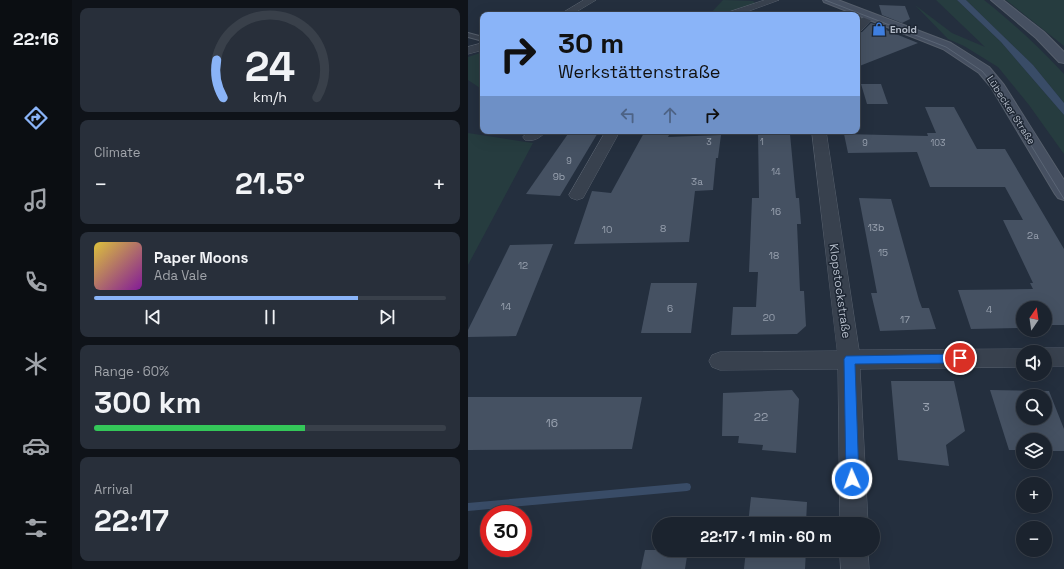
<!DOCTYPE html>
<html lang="en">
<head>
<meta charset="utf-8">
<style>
	body { margin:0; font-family:"Space Grotesk",sans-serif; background:#282f3a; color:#f1f3f6; height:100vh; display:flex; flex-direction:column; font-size:15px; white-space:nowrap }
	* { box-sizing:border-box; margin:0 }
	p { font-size:13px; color:#a0a4aa }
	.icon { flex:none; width:22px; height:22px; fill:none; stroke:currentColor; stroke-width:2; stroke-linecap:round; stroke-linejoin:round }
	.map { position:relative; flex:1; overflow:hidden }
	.drawer { display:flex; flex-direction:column; gap:8px; padding:8px; background:#0f1319; width:396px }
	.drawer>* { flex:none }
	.top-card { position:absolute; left:12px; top:12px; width:380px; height:122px; border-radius:8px; box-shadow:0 4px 16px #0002,0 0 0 1px #39404a; background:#8ab4f8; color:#111; overflow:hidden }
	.needle { width:26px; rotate:13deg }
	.controls { position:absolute; left:548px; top:301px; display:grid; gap:8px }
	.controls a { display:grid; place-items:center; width:36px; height:36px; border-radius:50%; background:#1b232e; box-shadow:0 4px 16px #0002,0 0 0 1px #39404a; font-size:20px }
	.speed { position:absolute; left:12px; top:505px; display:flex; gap:8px; font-size:20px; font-weight:700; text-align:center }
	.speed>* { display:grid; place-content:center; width:52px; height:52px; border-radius:50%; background:#1b232e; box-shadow:0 4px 16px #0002,0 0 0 1px #39404a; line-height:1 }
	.speed .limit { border:6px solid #d22; background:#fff; color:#111 }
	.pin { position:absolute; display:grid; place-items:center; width:34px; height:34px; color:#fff; margin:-17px; border:2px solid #fff; border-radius:50%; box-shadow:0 1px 4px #0007 }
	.me { position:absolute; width:44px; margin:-22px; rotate:358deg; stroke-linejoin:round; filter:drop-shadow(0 0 3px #0008) }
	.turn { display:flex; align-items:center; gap:14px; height:84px; padding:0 12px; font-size:18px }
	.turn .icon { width:52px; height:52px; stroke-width:2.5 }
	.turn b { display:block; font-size:28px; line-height:34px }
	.lanes { display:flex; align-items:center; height:38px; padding:0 12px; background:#0003; justify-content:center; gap:20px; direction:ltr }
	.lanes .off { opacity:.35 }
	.big { font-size:30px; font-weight:700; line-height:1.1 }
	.drawer .card { flex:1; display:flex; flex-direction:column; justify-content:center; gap:6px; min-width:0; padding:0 14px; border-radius:8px; background:#282f3a }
	.drawer .dial { align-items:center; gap:0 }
	.dial svg { height:104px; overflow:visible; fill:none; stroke:#39404a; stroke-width:7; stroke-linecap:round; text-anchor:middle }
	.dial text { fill:#f1f3f6; stroke:none }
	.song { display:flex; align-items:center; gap:12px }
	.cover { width:48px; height:48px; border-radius:6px; background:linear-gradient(135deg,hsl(50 70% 55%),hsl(290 70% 35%)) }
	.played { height:4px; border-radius:2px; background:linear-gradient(90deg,#8ab4f8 75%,#39404a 75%) }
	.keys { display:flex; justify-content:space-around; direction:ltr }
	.heat { display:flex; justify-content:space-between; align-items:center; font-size:22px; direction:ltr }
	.charge { height:6px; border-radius:3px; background:linear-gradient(90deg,#34c759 60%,#39404a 0) }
	.trip { position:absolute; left:184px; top:517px; width:228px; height:40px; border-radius:20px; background:#1b232e; box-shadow:0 4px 16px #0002,0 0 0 1px #39404a; font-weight:700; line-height:40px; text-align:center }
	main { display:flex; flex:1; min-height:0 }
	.menu { display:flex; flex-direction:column; width:72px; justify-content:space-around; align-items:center; background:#0b0e12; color:#a0a4aa }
	.menu .icon { width:28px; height:28px }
	.menu .active { color:#8ab4f8 }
	.menu b { font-size:18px; color:#f1f3f6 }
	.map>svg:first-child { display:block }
</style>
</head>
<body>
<main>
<nav class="menu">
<b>22:16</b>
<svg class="icon active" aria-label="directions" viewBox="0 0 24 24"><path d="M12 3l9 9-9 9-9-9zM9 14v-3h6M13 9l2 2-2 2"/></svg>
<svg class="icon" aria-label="music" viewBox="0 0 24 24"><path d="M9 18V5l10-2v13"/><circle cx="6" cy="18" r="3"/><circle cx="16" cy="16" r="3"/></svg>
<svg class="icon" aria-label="phone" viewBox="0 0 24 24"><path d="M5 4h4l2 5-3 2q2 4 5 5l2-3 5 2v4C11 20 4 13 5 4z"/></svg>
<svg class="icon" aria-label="climate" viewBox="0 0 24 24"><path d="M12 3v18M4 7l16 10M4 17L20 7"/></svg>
<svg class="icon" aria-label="car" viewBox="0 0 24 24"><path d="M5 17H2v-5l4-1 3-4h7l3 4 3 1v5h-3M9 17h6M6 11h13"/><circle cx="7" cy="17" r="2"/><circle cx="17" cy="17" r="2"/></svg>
<svg class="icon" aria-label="filters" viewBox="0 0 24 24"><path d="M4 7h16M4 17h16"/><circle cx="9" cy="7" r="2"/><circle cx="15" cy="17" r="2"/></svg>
</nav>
<section class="drawer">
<div class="card dial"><svg viewBox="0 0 100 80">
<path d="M14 69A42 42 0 1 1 86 69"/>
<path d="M14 69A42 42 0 0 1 9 40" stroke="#8ab4f8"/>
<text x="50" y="56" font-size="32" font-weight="700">24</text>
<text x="50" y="72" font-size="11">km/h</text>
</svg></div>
<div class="card"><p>Climate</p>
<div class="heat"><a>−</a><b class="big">21.5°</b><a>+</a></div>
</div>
<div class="card">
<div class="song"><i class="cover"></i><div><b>Paper Moons</b><p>Ada Vale</p></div></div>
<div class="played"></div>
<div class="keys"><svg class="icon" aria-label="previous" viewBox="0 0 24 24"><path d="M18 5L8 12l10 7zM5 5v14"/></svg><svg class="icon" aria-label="pause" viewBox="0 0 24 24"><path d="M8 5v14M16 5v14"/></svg><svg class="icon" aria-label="next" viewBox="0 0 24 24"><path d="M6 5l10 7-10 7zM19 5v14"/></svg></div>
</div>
<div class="card"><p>Range · 60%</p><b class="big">300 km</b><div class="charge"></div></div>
<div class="card"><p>Arrival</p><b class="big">22:17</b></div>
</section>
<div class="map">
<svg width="596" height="569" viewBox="0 0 596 569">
	<rect width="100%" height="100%" fill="#242f3e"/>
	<g fill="#263c3f">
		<polygon points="255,0 285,1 288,4 253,15 242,14"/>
		<polygon points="468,0 489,0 533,42 596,115 596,154 561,105 530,67 496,46 480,39 447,5 484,33 517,47"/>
		<path d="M498,0H516C544,22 572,48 596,74V103L565,65Z"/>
		<polygon points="538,0 596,0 596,46"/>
		<polygon points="15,52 15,90 0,80 0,57"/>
		<polygon points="0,133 65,143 0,265"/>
	</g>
	<polygon fill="#394c67" points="489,0 498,0 565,65 596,103 596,115 533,42"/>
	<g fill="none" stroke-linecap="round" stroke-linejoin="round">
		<polygon fill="#394c67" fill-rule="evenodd" points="219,483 222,484 223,487 222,490 219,491 0,511 0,503"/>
	</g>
	<g fill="#455162" fill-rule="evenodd">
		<polygon points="411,5 437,6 442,19 434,23 414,15"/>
		<polygon points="403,23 419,29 418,30 450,43 389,67 389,33 394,32"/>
		<polygon points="393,84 413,84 420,104 399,104"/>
		<polygon points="457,107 486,107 509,149 537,149 596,249 596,325 577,325 577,308 555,308 555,325 553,325 555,328 503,329 490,290 565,289 562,283 565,283 535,220 555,220 537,187 462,187 449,152 380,153 376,134 460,136 459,133 468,133"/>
		<polygon points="102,131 131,131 92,196 58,194"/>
		<polygon points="177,131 203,131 200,137 253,135 250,158 248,158 245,190 227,191 221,242 106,244 124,191 143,193"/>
		<polygon points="290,131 311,131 322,134 328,198 331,198 333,224 329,224 332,291 336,291 338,326 329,334 263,335 265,307 288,307 290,272 281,272 284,198 291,198"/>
		<polygon points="391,198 423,199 451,300 454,308 461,308 468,329 412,331 403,293 409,293"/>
		<polygon points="85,244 48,336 0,337 0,330 42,245"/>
		<polygon points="183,283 229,283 223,333 173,333"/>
		<polygon points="423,381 486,381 497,431 478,445 481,466 430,460"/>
		<polygon points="324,390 331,399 328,453 294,450 295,445 270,443 271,436 254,436 255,393"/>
		<path d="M522,390L581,391L596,429V451H577V440H555V450H541ZM555,396H577V418H555Z"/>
		<polygon points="0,397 174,397 164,449 0,450"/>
		<polygon points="283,497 339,502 338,524 280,524"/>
		<polygon points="177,550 220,550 217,569 173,569"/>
		<polygon points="278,550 338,550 337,569 276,569"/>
	</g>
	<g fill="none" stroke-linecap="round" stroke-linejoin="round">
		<g stroke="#565f6c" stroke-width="2">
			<polygon id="service" points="0,33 15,37 15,41 0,37"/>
		</g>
		<g stroke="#565f6c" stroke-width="1">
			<g id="minor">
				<polygon points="116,0 128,0 103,15 91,15"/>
				<polygon points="297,0 311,0 270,15 256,15 258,13"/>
				<polygon points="402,13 407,16 393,31 389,32 389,23 399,14"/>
				<polygon points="15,43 15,50 0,54 0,47"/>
				<path d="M62,131H78C73,138 65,142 57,140L55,137Z"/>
				<polygon points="138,131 152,131 115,198 109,200 103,198 101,195"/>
				<polygon points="344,131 358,131 391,350 555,349 563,352 555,352 555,367 392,369 400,524 372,524 370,369 252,370 244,367 241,361 244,355 252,352 369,351"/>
				<polygon points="577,348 596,348 596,366 577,366 577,352 569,352"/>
				<polygon points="372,550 400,550 401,569 373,569"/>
			</g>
		</g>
		<g stroke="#565f6c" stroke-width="2">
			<g id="secondary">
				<polygon points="355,0 370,0 483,43 521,67 536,85 596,180 596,200 590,198 587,194 523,87 511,73 475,49 356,2"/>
				<polygon points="523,0 535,0 576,32 596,52 596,63 591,62 568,38"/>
			</g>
		</g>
		<use href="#service" fill="#38414e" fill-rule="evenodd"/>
		<use href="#minor" fill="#38414e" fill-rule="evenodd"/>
		<use href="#secondary" fill="#465061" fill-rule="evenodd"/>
		<polyline stroke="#5a6575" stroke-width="1" points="357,0 478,47 514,71 526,85 596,199"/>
	</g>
	<polygon fill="#1a73e8" stroke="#114b97" points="492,354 497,358 492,363 387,364 391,479 389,483 384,485 380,483 378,479 376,359 378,356"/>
	<defs>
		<g id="shop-bare" transform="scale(1.08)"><path d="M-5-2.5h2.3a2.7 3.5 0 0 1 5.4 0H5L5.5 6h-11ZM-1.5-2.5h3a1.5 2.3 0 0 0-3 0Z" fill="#3f7fe0" stroke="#1d2633" stroke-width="2.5" paint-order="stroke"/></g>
	</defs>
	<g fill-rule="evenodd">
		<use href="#shop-bare" x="411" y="29"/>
	</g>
	<g text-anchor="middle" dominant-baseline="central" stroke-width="3" stroke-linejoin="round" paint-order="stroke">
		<g font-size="9" fill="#98a1af">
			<text x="241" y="142">3</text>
			<text x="294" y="142">1</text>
			<text x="397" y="143">9</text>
			<text x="470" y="143">103</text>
			<text x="101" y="161">9</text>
			<text x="308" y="172">14</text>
		</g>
		<g font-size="10" font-weight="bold" fill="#b4bcc9" stroke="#1d2633" text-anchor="start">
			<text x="422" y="29">Enold</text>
		</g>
		<g font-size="10" fill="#b4bcc9" stroke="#1d2633">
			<text transform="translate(543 110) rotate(57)">Lübecker Straße</text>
		</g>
		<g font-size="10" fill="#98a1af">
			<text x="91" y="176">9b</text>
			<text x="229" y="181">3a</text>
			<text x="308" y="211">16</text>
			<text x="408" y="227">13b</text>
			<text x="195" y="228">8</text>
			<text x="139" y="229">10</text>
			<text x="565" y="235">2a</text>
			<text x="415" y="252">15</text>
			<text x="306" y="255">18</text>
			<text x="55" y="265">12</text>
			<text x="38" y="306">14</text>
			<text x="202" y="308">6</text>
			<text x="521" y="309">4</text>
			<text x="301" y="317">20</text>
			<text x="437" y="319">17</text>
		</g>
		<g font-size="12" fill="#b4bcc9" stroke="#1d2633">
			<text transform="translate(372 291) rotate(82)">Klopstockstraße</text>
		</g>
		<g font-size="12" fill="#98a1af">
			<text x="458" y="407">3</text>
			<text x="293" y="417">22</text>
			<text x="84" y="423">16</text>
		</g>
	</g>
</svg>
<div class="controls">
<a><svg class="needle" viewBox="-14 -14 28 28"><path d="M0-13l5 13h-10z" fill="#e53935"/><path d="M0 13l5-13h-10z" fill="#a0a4aa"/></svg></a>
<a><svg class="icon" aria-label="sound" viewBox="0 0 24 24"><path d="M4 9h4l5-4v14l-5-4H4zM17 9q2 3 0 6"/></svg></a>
<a><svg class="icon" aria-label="search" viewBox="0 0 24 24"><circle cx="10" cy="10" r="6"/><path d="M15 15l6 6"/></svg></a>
<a><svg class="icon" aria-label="layers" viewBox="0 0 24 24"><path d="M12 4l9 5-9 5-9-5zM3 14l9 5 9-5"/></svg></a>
<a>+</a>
<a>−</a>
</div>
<div class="speed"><div class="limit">30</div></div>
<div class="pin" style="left:492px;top:358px;background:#d93025"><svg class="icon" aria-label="arrive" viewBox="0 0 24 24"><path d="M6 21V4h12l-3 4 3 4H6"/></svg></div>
<svg class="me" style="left:384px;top:479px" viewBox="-20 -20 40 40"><circle r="17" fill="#1a73e8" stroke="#fff" stroke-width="3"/><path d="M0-11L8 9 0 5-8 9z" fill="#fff"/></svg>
<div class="trip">22:17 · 1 min · 60 m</div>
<div class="top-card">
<div class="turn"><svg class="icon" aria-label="right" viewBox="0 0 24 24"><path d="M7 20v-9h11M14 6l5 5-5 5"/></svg><div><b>30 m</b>Werkstättenstraße</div></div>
<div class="lanes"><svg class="icon off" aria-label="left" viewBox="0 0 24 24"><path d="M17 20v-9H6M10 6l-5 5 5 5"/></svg><svg class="icon off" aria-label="ahead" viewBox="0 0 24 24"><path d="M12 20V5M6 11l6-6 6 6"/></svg><svg class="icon" aria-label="right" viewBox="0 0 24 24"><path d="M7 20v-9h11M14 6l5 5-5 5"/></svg></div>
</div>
</div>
</main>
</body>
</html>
